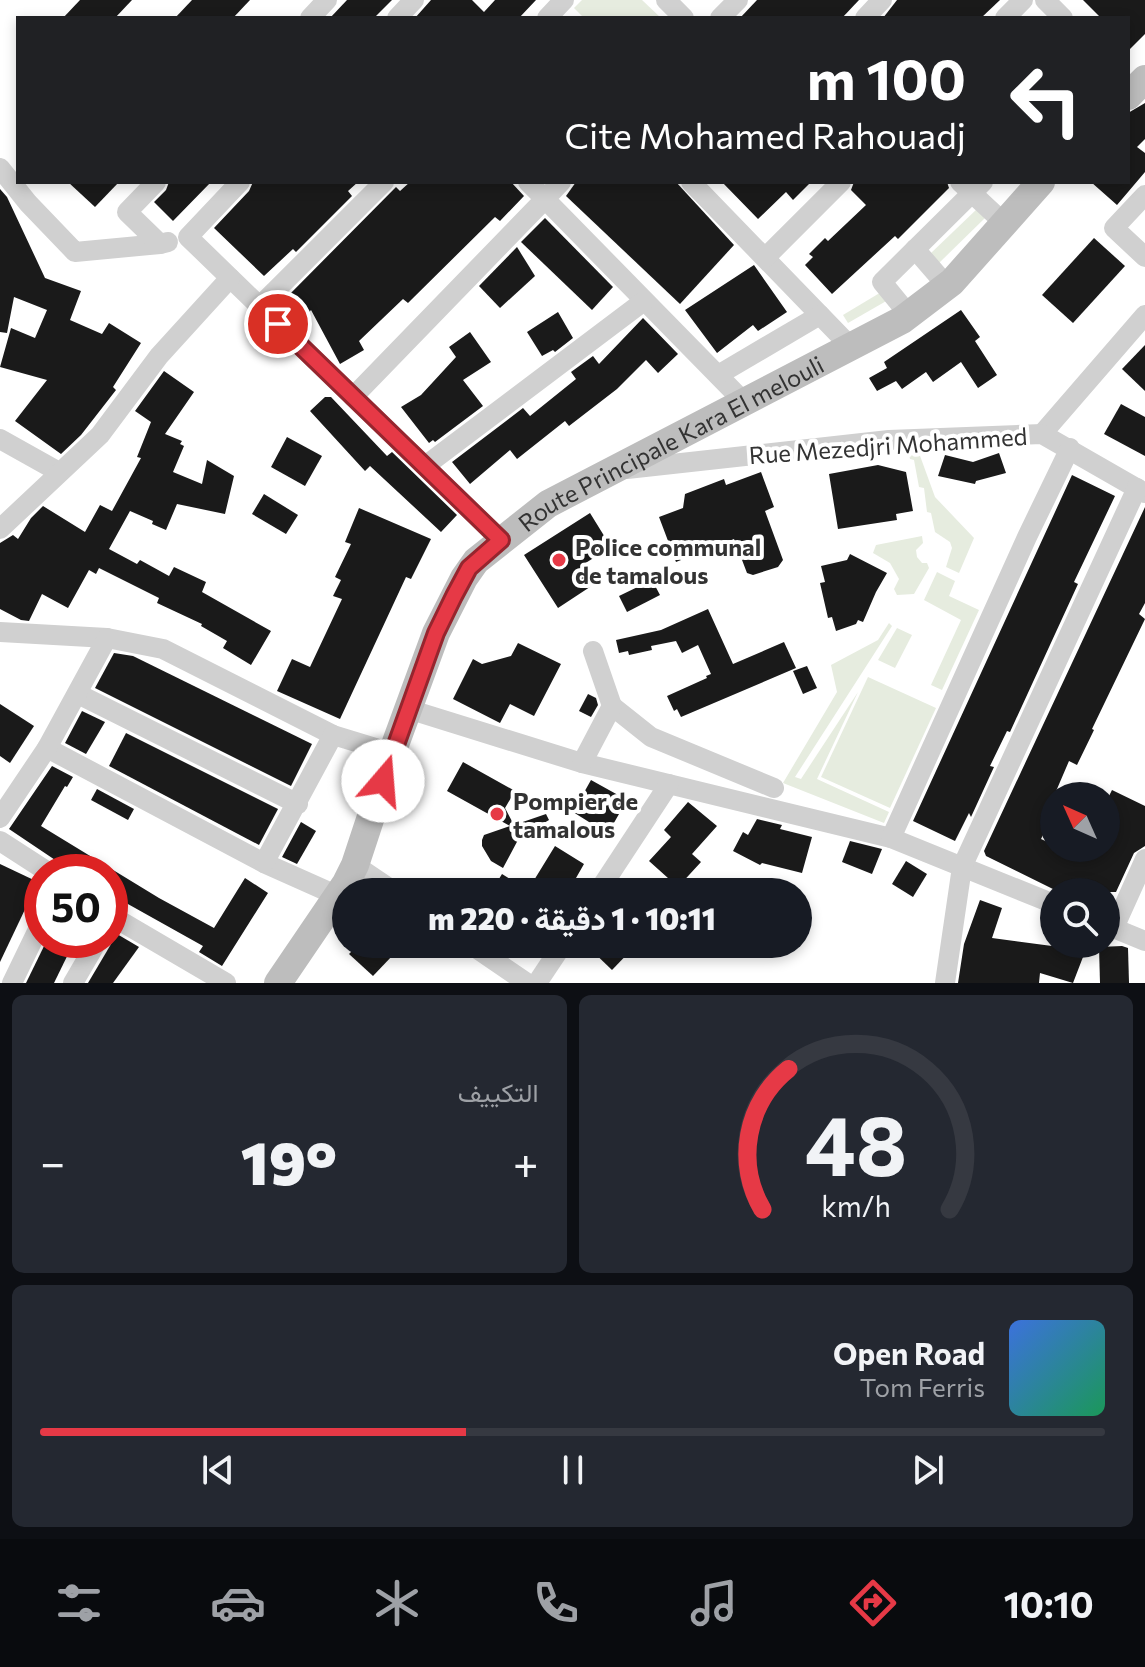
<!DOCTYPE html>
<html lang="ar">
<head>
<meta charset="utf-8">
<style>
	body { margin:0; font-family:Commissioner,Vazirmatn,sans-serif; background:#242831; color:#f1f3f6; direction:rtl; height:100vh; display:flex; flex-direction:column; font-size:30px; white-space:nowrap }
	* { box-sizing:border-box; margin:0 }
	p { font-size:26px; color:#9ea1a6 }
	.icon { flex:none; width:44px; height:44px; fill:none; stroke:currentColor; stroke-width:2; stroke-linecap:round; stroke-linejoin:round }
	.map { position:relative; height:983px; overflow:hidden; direction:ltr }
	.drawer { display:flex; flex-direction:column; gap:12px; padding:12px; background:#0d0f14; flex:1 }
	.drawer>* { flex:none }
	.hud { position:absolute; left:16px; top:16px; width:1114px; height:168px; border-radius:0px; box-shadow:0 4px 12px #0003; direction:rtl; background:#202124; color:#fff; overflow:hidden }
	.needle { width:52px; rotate:315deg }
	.buttons { position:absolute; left:1040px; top:782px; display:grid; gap:16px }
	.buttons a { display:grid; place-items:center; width:80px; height:80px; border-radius:50%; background:#171b24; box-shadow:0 4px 12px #0003; font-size:40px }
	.speed { position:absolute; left:24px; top:854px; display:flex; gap:16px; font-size:40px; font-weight:700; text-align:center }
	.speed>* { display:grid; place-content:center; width:104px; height:104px; border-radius:50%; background:#171b24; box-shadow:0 4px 12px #0003; line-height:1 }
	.speed .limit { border:12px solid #d22; background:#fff; color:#111 }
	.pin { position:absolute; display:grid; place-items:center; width:68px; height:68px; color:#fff; margin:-34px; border:4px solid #fff; border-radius:50%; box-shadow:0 2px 8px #0007 }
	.me { position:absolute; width:88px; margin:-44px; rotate:18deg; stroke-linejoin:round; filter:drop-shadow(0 0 6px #0008) }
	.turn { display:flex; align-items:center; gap:28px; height:168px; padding:0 32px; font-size:36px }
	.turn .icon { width:104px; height:104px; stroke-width:2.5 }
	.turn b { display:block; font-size:56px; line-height:68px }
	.big { font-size:60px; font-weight:800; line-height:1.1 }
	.drawer .tile { flex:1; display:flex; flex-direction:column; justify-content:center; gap:12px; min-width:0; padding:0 28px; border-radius:12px; background:#242831 }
	.drawer .dial { align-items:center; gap:0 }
	.dial svg { height:208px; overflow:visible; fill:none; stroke:#363941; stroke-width:7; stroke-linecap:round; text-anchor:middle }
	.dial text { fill:#f1f3f6; stroke:none }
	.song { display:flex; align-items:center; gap:24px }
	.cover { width:96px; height:96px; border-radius:12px; background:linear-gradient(135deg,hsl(220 70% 55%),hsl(150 70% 35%)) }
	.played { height:8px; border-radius:4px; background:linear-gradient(90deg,#e63946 40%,#363941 40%) }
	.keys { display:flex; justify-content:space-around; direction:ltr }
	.heat { display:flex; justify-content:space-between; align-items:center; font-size:44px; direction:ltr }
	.drawer .tiles { flex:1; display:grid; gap:12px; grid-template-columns:1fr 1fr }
	.tile:last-child { grid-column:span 2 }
	.trip { position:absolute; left:332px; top:878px; width:480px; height:80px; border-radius:40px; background:#171b24; box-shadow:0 4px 12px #0003; font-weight:800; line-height:80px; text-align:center; direction:rtl }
	.tab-bar { display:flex; height:128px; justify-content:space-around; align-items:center; background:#090b0e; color:#9ea1a6 }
	.tab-bar .icon { width:56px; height:56px }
	.tab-bar .on { color:#e63946 }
	.tab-bar b { font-size:36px; color:#f1f3f6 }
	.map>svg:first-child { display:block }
</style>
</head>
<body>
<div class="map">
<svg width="1145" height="983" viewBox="0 0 1145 983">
	<rect width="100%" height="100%" fill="#fff"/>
	<g fill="#e6ecdf">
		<polygon points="582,0 642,0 661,18 584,18 574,8"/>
		<polygon points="978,208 986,217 939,263 930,254"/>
		<polygon points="883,291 888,300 848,323 843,315"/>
		<polygon points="919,453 935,497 974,538 959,573 946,567 952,548 950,542 935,532 931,513 927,512 924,488 919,487 914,460 910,459 909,454"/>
		<polygon points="922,536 923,543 916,550 917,557 922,563 927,563 929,568 914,594 897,595 894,589 899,579 890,563 873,553 876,545"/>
		<polygon points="937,572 955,581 949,596 979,610 942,690 931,685 961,620 924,600"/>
		<polygon points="889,623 892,626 795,777 801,779 858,692 817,779 889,812 884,823 783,783 837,692 831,665 878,640"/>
		<polygon points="897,628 912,635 895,668 878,660"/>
		<polygon points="868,677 936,708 890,808 821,777"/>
	</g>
	<g fill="#1a1a1a">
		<polygon points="80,0 132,0 115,18 63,18"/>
		<polygon points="192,0 250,0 233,18 175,18"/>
		<polygon points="347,0 392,0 374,18 330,18"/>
		<polygon points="431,0 472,0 484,12 495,0 536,0 519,18 415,18"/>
		<polygon points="757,0 859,0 842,18 740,18"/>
		<polygon points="897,0 1000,0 981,18 883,18"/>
		<polygon points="1083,0 1145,0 1145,34 1128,51 1128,18 1101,18"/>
		<polygon points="1145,103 1145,139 1137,147 1145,153 1145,172 1117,205 1091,182 1128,182 1128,113"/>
		<polygon points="68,182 119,182 95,207"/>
		<polygon points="169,182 211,182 173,221 154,202 166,190"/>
		<polygon points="253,182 358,182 348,191 352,196 296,252 293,249 264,276 214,228 249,191"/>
		<polygon points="410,182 511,182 524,196 500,221 495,217 408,303 403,299 359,341 364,350 340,364 311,310 305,317 286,298 396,187 400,191"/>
		<polygon points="576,182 676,182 734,245 680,304 566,196"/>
		<polygon points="722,182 811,182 793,200 786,192 758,219"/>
		<polygon points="854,182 947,182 949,188 898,239 895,236 832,294 805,265 813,257 809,254 825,238 828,241 866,205 851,190"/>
		<polygon points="0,189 7,197 45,278 81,291 70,320 102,334 109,323 141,343 113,387 116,390 81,435 61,454 15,421 47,380 0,367 11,328 35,338 47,310 14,297 7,333 0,332"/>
		<polygon points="545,218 613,287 592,310 521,242"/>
		<polygon points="1094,238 1125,266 1073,323 1042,295"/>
		<polygon points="517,247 535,276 500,308 479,286"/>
		<polygon points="754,265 787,312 758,331 753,325 717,353 685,310"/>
		<polygon points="961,310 980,337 975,341 997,375 978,388 961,362 933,382 926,372 902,389 896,381 877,391 869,378 887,368 884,362"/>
		<polygon points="558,312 573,338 555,352 553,350 542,356 527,332"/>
		<polygon points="643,318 678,354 658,373 646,360 617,389 569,426 565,421 517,459 510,450 470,484 452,462 523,408 530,416 576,379 571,372 593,356 599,364"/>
		<polygon points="470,332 491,362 463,380 483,406 435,442 433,440 429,443 401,407 421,395 456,357 449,347"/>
		<polygon points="1145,345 1145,391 1122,369"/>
		<polygon points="164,371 194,392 165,434 182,441 180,444 184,446 173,472 202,484 207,460 234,476 225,514 177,504 166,530 152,524 153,521 130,511 109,549 137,564 140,560 169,576 174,567 206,582 202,592 271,631 251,665 223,648 227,641 201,626 202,624 157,603 159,598 99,568 96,574 89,570 68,608 42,594 29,621 21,620 0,609 0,543 13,535 18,539 31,518 43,506 85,532 100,505 112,511 141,458 137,457 151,422 135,411"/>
		<polygon points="325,397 331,397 387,456 392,452 457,515 441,532 370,466 365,471 310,411"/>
		<polygon points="1121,404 1145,417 1145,456 1104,434"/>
		<polygon points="287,437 322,456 305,486 271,467"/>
		<polygon points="999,453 1006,473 976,481 975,484 938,476 945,455 973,462"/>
		<polygon points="878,465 906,472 913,511 896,514 897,520 838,529 829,474"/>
		<polygon points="761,472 774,507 765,511 783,560 778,567 753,575 747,573 734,539 676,562 659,517 683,508 685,494 724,479 726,485"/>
		<polygon points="1072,475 1115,496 1074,582 1078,584 1010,732 1007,731 990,766 994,767 971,817 969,813 955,841 913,821"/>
		<polygon points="264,494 298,515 286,534 252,514"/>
		<polygon points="1145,507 1145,603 1139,614 1145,619 1092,729 1094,730 1077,765 1069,761 1054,796 1054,813 1041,839 1054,845 1054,848 1080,858 1085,848 1106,848 1106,802 1112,790 1145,806 1145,846 1134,853 1116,892 1059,892 986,856 984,851"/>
		<polygon points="359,508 431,539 411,579 406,577 340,719 277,691 292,659 310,667 342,599 333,596 341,580 335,577 351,544 345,542"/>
		<polygon points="590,513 611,547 584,564 596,583 558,608 524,555"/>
		<polygon points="850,554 887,573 876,592 863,622 858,620 856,624 836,631 832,617 828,618 820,583 825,582 821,566 847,560"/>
		<polygon points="652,580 660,595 627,612 619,596"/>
		<polygon points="708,609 733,664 784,642 796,668 681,717 677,709 674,711 667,696 707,678 706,676 711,674 698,645 682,653 676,641 651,646 652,650 629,655 628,651 619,653 616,640 661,630"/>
		<polygon points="518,643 561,664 534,716 510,704 500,723 453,699 473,659 482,664 511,656"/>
		<polygon points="114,653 133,656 312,744 291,786 95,688"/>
		<polygon points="807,666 817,688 803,694 793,671"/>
		<polygon points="588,694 596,698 598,705 591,717 579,711"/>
		<polygon points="0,704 34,726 10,763 0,756"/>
		<polygon points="82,711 105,722 86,754 65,743"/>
		<polygon points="126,733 278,809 259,845 109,766"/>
		<polygon points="463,762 515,791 505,808 514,825 546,814 549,820 519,838 503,868 491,861 482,846 482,840 484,835 510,826 447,791"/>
		<polygon points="52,766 73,777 67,787 65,786 41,826 159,898 214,928 245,878 268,893 222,966 199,952 203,946 110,894 110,872 73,872 9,829"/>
		<polygon points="591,780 627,800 611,828 600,822 597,827 573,812"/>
		<polygon points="97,789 134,809 128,820 91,800"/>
		<polygon points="688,802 717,826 692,854 701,862 678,887 649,861 671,837 664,830"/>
		<polygon points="757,819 782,825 780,829 812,837 802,873 762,863 760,865 733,851 743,832 748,835"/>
		<polygon points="301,822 316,831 297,864 282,857"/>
		<polygon points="850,841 882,849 872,874 842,862"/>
		<polygon points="555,846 584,864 568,892 491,892 502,874 528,890"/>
		<polygon points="906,861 927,874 913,897 892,884"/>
		<polygon points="0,864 38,882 0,962"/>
		<polygon points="980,900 1002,908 992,938 1052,946 1088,944 1073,983 1040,973 1039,983 958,983 964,944"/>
		<polygon points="117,934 139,947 113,983 88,983"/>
		<polygon points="47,940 75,940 54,983 26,983"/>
		<polygon points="359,944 382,944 393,955 373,976 349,954"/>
		<polygon points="585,944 637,944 612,970"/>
		<polygon points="1122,946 1128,948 1129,983 1100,983 1099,947"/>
	</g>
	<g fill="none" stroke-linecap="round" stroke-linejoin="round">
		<g stroke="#d0d0d0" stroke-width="20">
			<polyline points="666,0 684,18"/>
			<polyline points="1045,0 1063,18"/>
			<polyline points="310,18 327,0"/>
			<polyline points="397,18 414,0"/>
			<polyline points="547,18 564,0"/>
			<polyline points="720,18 738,0"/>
			<polyline points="865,18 882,0"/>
			<polyline points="1005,18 1023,0"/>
			<polyline points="0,168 28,203 75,252 160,244"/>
			<polyline points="156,182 127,212 160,244 168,242"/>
			<polyline points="240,182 188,237 501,540"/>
			<polyline points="561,182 545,199 745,403"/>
			<polyline points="691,182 851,347"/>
			<polyline points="960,182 1004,223"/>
			<polyline points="1145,195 1114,228 1145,257"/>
			<polyline points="915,249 947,286"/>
			<polyline points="766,257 841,182"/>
			<polyline points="260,306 384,182"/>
			<polyline points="909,315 882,282 983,182"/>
			<polyline points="718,375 820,315"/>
			<polyline points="353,397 545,199 528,182"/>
			<polyline points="1042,434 1145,315"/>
			<polyline points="0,439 59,472"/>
			<polyline points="425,466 644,301"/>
			<polyline points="627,469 889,440 1042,434 1145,493"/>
			<polyline points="0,529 100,435 159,356 230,278"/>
			<polyline points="0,632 107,638 163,649 333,735 392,753"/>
			<polyline points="78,694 298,804"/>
			<polyline points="612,706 651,737 774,788"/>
			<polyline points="408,709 582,763 891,838"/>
			<polyline points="47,748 264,863 338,896"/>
			<polyline points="582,763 612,706 593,651"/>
			<polyline points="0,818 47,748 107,638"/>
			<polyline points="0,841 48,872"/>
			<polyline points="264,863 333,735"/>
			<polyline points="355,865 395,892"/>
			<polyline points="598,892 669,784"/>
			<polyline points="1054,904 891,838 1027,537 1070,448"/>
			<polyline points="110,915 226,983"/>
			<polyline points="1106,925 1145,941"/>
			<polyline points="1114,928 1145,859"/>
			<polyline points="470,944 527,983"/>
			<polyline points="12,983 42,921"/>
			<polyline points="73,983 98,940"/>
			<polyline points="537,983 563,944"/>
			<polyline points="945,983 962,867 1137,488"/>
		</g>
		<g stroke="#bdbdbd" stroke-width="28">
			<polyline points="1128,96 1145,79"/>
			<path id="s1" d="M278,983L346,883L355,865L392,753L436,633L464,578L476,561L548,504L902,320L952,282L1041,182"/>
		</g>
	</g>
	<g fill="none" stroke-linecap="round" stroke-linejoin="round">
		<g stroke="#96252e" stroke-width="20">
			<polyline id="route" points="278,324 501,540 469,568 454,596 436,633 383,781"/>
		</g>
		<use href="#route" stroke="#e63946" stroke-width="14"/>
	</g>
	<g fill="#e63946" stroke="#fff" stroke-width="3">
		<circle cx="559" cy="560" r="8"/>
		<circle cx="497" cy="814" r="8"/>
	</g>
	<g text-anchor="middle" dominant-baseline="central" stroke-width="8" stroke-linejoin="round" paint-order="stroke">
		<g font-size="24" fill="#333" stroke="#fff">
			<text stroke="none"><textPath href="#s1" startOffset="698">Route Principale Kara El melouli</textPath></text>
			<text transform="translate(888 445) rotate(-4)">Rue Mezedjri Mohammed</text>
		</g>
		<g font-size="24" font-weight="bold" fill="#333" stroke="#fff" text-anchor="start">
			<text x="575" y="546">Police communal<tspan x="575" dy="28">de tamalous</tspan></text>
			<text x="513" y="800">Pompier de<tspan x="513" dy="28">tamalous</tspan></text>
		</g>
	</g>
</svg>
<div class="buttons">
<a><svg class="needle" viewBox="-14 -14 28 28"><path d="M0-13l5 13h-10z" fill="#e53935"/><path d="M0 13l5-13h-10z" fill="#9ea1a6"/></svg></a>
<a><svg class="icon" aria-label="search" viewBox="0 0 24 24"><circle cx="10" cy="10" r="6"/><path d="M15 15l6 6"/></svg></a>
</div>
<div class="speed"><div class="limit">50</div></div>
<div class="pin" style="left:278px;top:324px;background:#d93025"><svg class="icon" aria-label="arrive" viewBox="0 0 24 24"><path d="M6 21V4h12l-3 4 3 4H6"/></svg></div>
<svg class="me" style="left:383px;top:781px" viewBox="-20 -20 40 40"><circle r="19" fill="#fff"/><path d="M0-13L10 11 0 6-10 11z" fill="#e63946"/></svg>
<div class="trip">10:11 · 1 دقيقة · 220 m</div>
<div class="hud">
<div class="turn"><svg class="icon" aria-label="left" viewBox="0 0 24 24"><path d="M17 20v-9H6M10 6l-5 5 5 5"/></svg><div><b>100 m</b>Cite Mohamed Rahouadj</div></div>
</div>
</div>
<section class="drawer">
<div class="tiles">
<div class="tile dial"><svg viewBox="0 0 100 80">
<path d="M14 69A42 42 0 1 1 86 69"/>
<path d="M14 69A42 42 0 0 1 24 15" stroke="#e63946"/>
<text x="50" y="56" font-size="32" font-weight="700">48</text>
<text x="50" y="72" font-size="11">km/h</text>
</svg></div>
<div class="tile"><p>التكييف</p>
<div class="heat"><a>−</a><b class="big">19°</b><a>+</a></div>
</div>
<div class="tile">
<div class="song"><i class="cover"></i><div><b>Open Road</b><p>Tom Ferris</p></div></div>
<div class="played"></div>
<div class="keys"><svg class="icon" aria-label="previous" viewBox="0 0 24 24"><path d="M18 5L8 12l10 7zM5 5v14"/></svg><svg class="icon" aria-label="pause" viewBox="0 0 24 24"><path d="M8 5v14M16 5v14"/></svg><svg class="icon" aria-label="next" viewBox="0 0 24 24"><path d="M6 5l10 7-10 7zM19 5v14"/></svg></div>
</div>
</div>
</section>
<nav class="tab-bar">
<b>10:10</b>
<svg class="icon on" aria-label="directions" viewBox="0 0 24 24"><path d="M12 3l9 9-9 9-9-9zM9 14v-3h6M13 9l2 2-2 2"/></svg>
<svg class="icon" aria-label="music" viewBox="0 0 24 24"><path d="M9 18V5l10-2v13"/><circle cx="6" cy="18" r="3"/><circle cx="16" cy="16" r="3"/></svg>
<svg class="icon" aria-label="phone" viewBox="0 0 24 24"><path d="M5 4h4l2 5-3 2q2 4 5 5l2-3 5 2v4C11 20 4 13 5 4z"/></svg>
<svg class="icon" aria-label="climate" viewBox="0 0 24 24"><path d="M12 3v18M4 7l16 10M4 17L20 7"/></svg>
<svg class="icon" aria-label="car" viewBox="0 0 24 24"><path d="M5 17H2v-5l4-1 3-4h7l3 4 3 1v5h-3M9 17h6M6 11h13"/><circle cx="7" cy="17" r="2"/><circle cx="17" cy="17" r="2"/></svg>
<svg class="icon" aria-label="filters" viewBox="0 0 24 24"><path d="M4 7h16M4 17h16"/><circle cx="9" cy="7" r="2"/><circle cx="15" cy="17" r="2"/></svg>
</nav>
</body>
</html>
